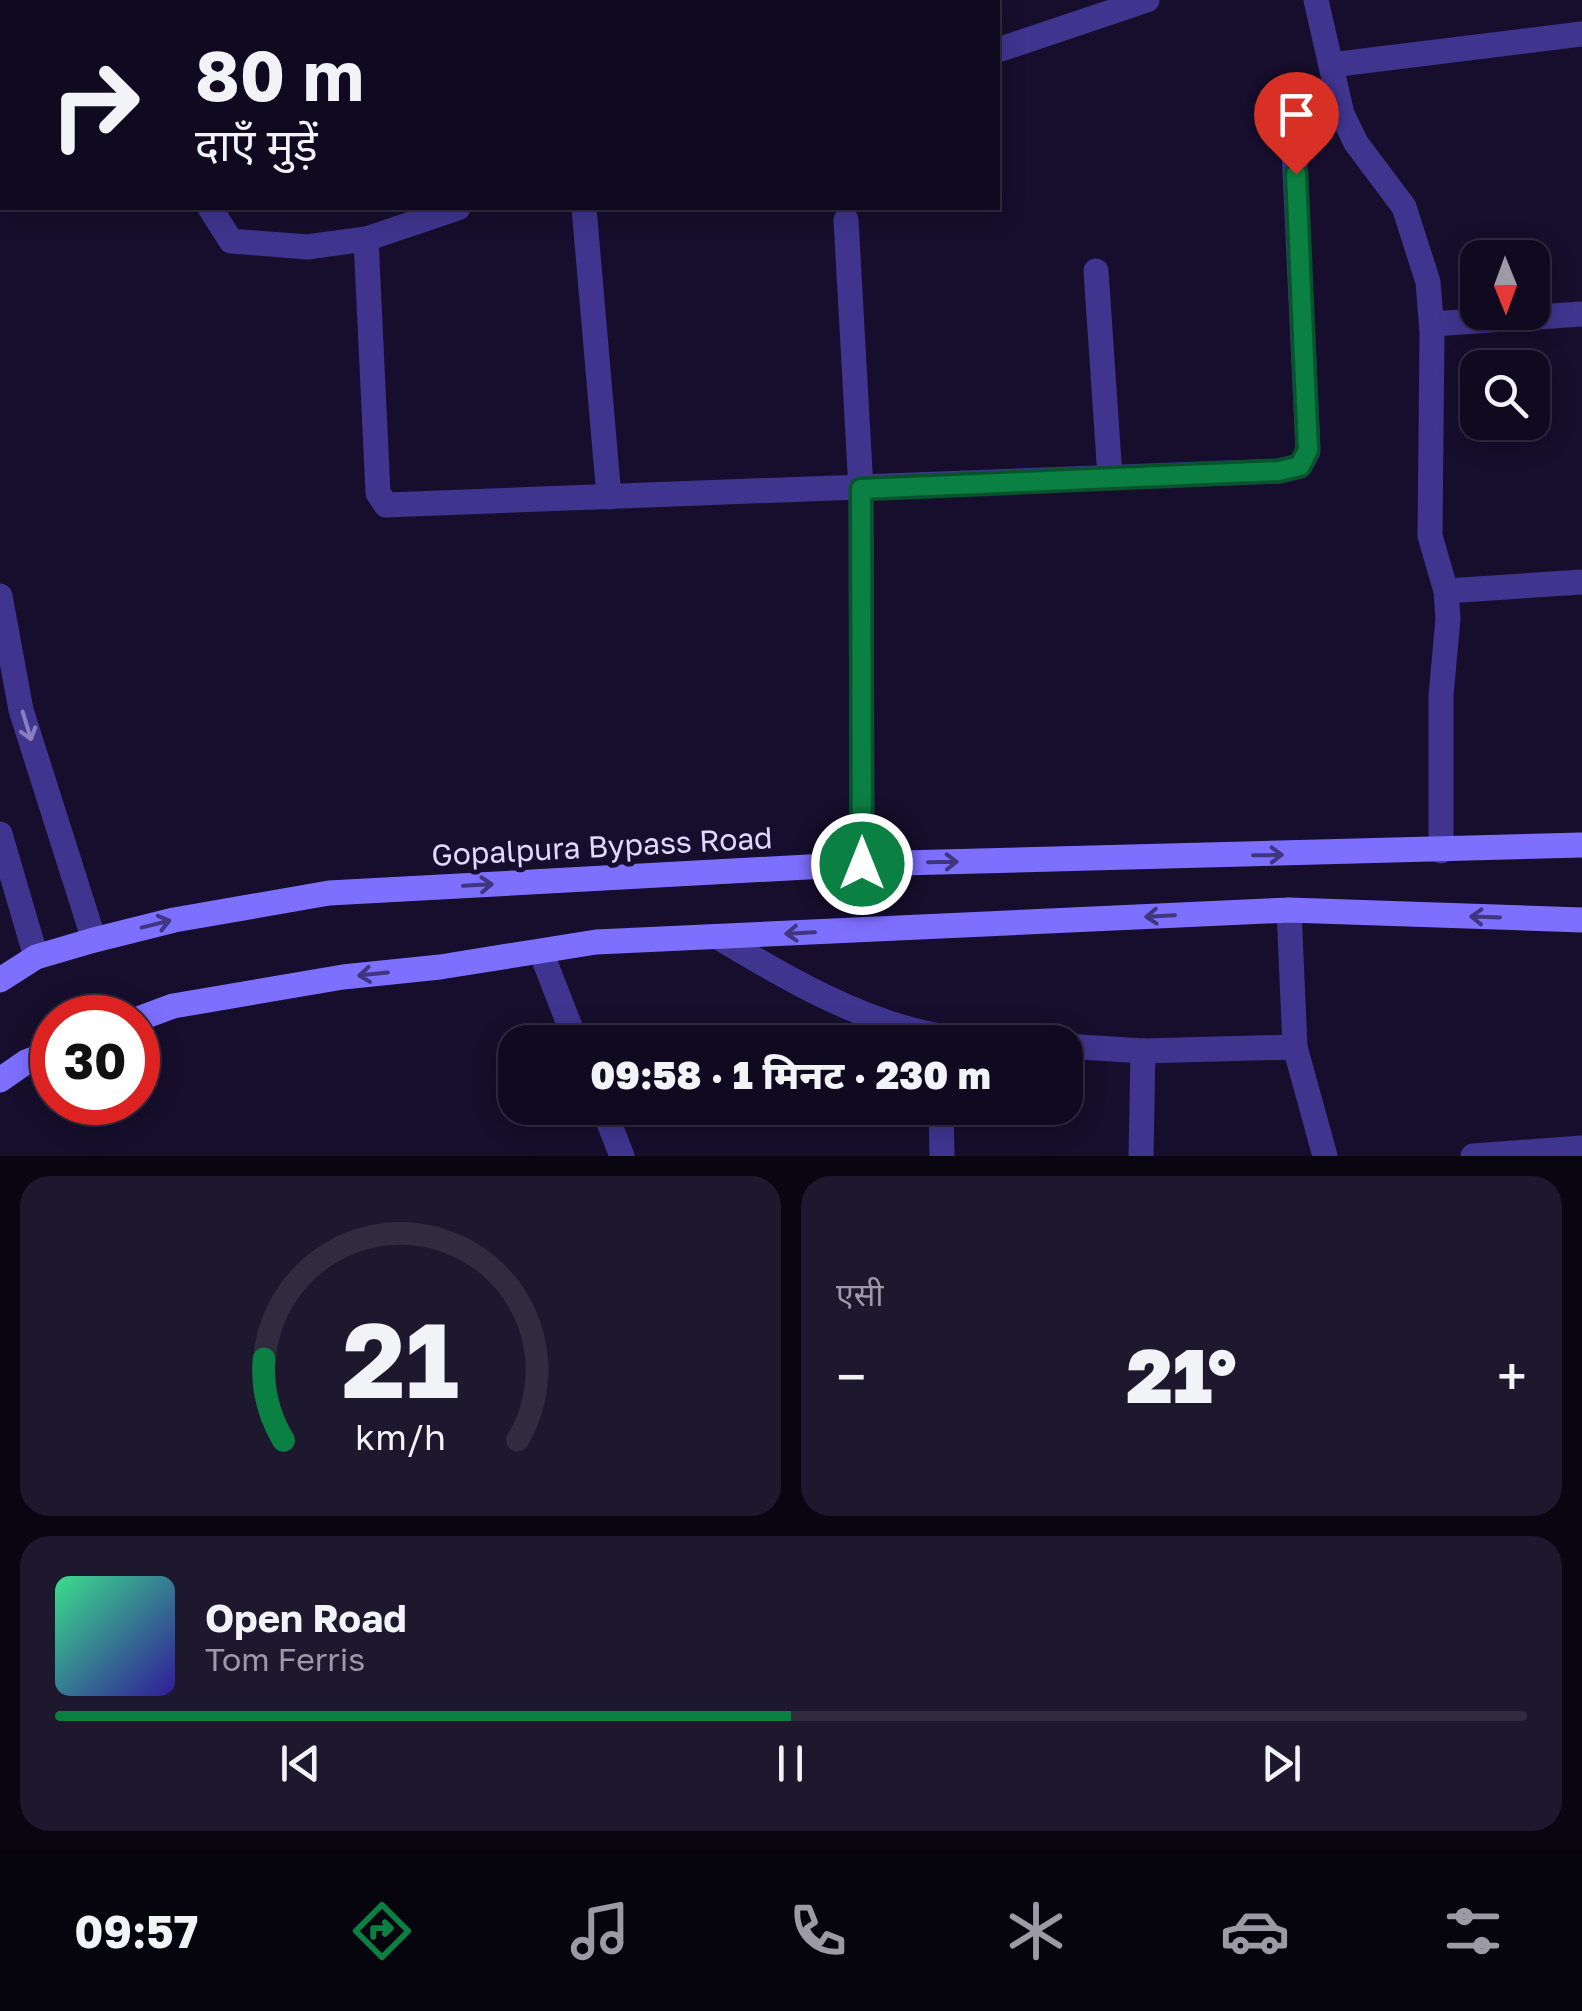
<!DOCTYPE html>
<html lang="hi">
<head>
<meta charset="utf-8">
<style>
	body { margin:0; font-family:"Golos Text","Noto Sans Devanagari",sans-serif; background:#1e182e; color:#f1f3f6; height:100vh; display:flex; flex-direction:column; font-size:38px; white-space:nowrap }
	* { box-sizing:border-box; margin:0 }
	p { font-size:32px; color:#9c9aa5 }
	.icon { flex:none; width:55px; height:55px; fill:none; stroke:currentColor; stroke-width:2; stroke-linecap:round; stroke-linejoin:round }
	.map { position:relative; height:1156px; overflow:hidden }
	.panel { display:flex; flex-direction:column; gap:20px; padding:20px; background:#090612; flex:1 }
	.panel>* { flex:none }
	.banner { position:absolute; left:0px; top:0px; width:1000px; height:210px; box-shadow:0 5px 25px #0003,0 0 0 2px #302b3f; background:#100a21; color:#f1f3f6; overflow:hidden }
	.needle { width:65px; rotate:179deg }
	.controls { position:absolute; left:1460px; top:240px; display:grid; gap:20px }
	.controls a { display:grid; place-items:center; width:90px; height:90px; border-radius:20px; background:#100a21; box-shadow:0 5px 25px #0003,0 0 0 2px #302b3f; font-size:50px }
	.speed { position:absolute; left:30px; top:995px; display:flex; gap:20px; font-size:50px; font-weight:700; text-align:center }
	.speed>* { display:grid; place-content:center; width:130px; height:130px; border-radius:50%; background:#100a21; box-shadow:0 5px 25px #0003,0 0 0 2px #302b3f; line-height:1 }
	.speed .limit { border:15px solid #d22; background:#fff; color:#111 }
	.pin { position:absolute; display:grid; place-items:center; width:85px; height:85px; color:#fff; margin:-102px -42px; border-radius:50% 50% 50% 0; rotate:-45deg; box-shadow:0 0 10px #0007 }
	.pin .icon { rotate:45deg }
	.me { position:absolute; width:110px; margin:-55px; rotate:0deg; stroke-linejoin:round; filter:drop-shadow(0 0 8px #0008) }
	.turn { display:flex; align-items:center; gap:35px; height:210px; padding:0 30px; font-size:45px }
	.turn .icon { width:130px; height:130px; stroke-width:2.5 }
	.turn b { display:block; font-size:70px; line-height:85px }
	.big { font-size:75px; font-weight:800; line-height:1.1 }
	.panel .card { flex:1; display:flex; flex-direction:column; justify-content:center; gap:15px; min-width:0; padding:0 35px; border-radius:30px; background:#1e182e }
	.panel .dial { align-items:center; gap:0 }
	.dial svg { height:260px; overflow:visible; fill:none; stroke:#302b3f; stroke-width:7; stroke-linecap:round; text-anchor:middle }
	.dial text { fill:#f1f3f6; stroke:none }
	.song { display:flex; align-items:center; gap:30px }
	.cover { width:120px; height:120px; border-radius:15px; background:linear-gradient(135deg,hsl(150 70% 55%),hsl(250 70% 35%)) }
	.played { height:10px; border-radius:5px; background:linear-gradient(90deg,#0b8043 50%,#302b3f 50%) }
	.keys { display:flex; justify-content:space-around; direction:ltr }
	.heat { display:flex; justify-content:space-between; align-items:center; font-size:55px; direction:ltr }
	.panel .tiles { flex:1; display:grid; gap:20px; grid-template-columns:1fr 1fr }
	.card:last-child { grid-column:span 2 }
	.trip { position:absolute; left:498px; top:1025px; width:585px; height:100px; border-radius:30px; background:#100a21; box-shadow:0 5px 25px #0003,0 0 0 2px #302b3f; font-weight:800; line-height:100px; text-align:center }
	.tabs { display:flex; height:160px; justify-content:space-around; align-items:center; background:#06040d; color:#9c9aa5 }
	.tabs .icon { width:70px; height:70px }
	.tabs .active { color:#0b8043 }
	.tabs b { font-size:45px; color:#f1f3f6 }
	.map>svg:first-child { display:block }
</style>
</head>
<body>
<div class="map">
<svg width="1582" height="1156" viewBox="0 0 1582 1156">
	<rect width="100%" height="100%" fill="#160e2c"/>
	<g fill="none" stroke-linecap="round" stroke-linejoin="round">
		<g stroke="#3f358f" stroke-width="25">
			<polyline points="164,0 165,2"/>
			<polyline points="908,0 910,2"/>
			<polyline points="1316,0 1342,114 1356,143 1404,207 1428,282 1432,332 1430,536 1446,591 1448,619 1441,695 1441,851"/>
			<polyline points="388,2 397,0"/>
			<polyline points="998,50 1147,0"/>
			<polyline points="1331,65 1582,34"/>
			<polyline points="210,208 231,241 307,247 366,239 458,208"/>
			<polyline points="584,208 609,497"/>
			<polyline points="846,220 861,489 862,864"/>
			<polyline points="366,239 378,493 386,505 1279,471 1300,466 1308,451 1292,107"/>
			<polyline points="1096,271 1110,477"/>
			<polyline points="1432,324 1582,314"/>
			<polyline points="1446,591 1582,582"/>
			<polyline points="0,596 21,710 94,940"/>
			<polyline points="0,834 36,957"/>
			<polyline points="1289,910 1295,1047 1325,1156"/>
			<path d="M718,937C784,977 861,1022 939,1036C964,1041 991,1040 1017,1042"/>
			<polyline points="541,952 576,1042"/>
			<polyline points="1065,1046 1143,1051 1295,1047"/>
			<polyline points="603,1108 622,1156"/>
			<polyline points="941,1108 942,1156"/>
			<polyline points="1141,1156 1143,1051"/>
			<polyline points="1473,1156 1582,1148"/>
		</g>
		<g stroke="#7e70ff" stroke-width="25">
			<polyline points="0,980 36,957 94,940 174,920 329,893 862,864 1582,845"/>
			<polyline points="138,1019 173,1006 343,977 440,967 596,942 1289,910 1582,920"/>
			<polyline points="0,1080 26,1062 52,1052"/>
		</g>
	</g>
	<defs><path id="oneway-shaft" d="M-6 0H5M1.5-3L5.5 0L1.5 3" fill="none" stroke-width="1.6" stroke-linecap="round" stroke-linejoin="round" transform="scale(2.5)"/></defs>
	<use stroke="#877fc1" href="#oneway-shaft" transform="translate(27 726) rotate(73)"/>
	<g stroke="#403580">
		<use href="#oneway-shaft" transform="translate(1268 855) rotate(-1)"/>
		<use href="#oneway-shaft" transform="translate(943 862) rotate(-1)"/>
		<use href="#oneway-shaft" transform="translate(478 885) rotate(-3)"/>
		<use href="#oneway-shaft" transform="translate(1160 916) rotate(177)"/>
		<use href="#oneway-shaft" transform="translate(1485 917) rotate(-178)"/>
		<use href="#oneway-shaft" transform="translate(156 924) rotate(-14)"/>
		<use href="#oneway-shaft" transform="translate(800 933) rotate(177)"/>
		<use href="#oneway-shaft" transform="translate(373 974) rotate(174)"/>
	</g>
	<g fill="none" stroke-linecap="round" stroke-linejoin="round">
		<g stroke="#07532c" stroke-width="25">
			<polyline id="route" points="862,864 861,489 1279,471 1300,466 1308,450 1296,174"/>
		</g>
		<use href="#route" stroke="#0b8043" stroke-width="18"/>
	</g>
	<g text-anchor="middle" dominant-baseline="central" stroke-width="10" stroke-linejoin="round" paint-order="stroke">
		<g font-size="30" fill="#e0d9ff" stroke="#160e2c">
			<text transform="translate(602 846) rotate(-3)">Gopalpura Bypass Road</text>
		</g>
	</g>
</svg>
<div class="controls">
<a><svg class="needle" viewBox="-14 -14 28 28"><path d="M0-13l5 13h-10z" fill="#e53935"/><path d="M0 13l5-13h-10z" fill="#9c9aa5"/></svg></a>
<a><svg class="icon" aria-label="search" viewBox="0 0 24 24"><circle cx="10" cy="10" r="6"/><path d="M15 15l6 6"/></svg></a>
</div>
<div class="speed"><div class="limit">30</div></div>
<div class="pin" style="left:1296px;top:174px;background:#d93025"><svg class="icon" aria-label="arrive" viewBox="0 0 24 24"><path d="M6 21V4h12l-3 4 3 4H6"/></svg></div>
<svg class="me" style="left:862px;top:864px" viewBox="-20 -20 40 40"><circle r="17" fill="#0b8043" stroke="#fff" stroke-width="3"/><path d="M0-11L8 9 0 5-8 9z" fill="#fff"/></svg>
<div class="trip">09:58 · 1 मिनट · 230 m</div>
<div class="banner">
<div class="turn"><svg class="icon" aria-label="right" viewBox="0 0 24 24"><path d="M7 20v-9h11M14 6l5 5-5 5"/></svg><div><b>80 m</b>दाएँ मुड़ें</div></div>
</div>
</div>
<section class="panel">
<div class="tiles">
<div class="card dial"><svg viewBox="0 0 100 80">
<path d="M14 69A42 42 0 1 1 86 69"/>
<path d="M14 69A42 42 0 0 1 8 44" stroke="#0b8043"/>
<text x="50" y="56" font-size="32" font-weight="700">21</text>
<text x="50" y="72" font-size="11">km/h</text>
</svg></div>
<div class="card"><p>एसी</p>
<div class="heat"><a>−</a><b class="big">21°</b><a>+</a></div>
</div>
<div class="card">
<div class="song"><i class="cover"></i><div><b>Open Road</b><p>Tom Ferris</p></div></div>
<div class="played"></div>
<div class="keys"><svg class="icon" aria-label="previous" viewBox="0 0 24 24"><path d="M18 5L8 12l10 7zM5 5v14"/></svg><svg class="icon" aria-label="pause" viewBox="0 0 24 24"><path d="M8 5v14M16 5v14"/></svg><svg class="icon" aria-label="next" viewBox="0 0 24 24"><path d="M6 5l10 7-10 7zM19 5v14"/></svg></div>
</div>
</div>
</section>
<nav class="tabs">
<b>09:57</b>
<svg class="icon active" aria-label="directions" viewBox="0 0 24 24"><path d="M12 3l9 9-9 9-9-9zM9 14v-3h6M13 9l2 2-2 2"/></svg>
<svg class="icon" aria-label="music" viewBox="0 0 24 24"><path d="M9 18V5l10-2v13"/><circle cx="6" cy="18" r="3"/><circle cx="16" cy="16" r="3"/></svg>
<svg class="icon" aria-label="phone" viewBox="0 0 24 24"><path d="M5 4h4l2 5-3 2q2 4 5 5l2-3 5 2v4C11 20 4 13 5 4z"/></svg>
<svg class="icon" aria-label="climate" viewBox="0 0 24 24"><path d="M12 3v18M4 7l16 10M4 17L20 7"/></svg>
<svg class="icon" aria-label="car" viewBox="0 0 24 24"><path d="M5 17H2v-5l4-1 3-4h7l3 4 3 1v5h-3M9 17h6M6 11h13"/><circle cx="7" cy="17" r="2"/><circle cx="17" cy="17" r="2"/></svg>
<svg class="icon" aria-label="filters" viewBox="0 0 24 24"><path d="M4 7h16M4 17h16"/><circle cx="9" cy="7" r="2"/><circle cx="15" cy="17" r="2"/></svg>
</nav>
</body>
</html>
